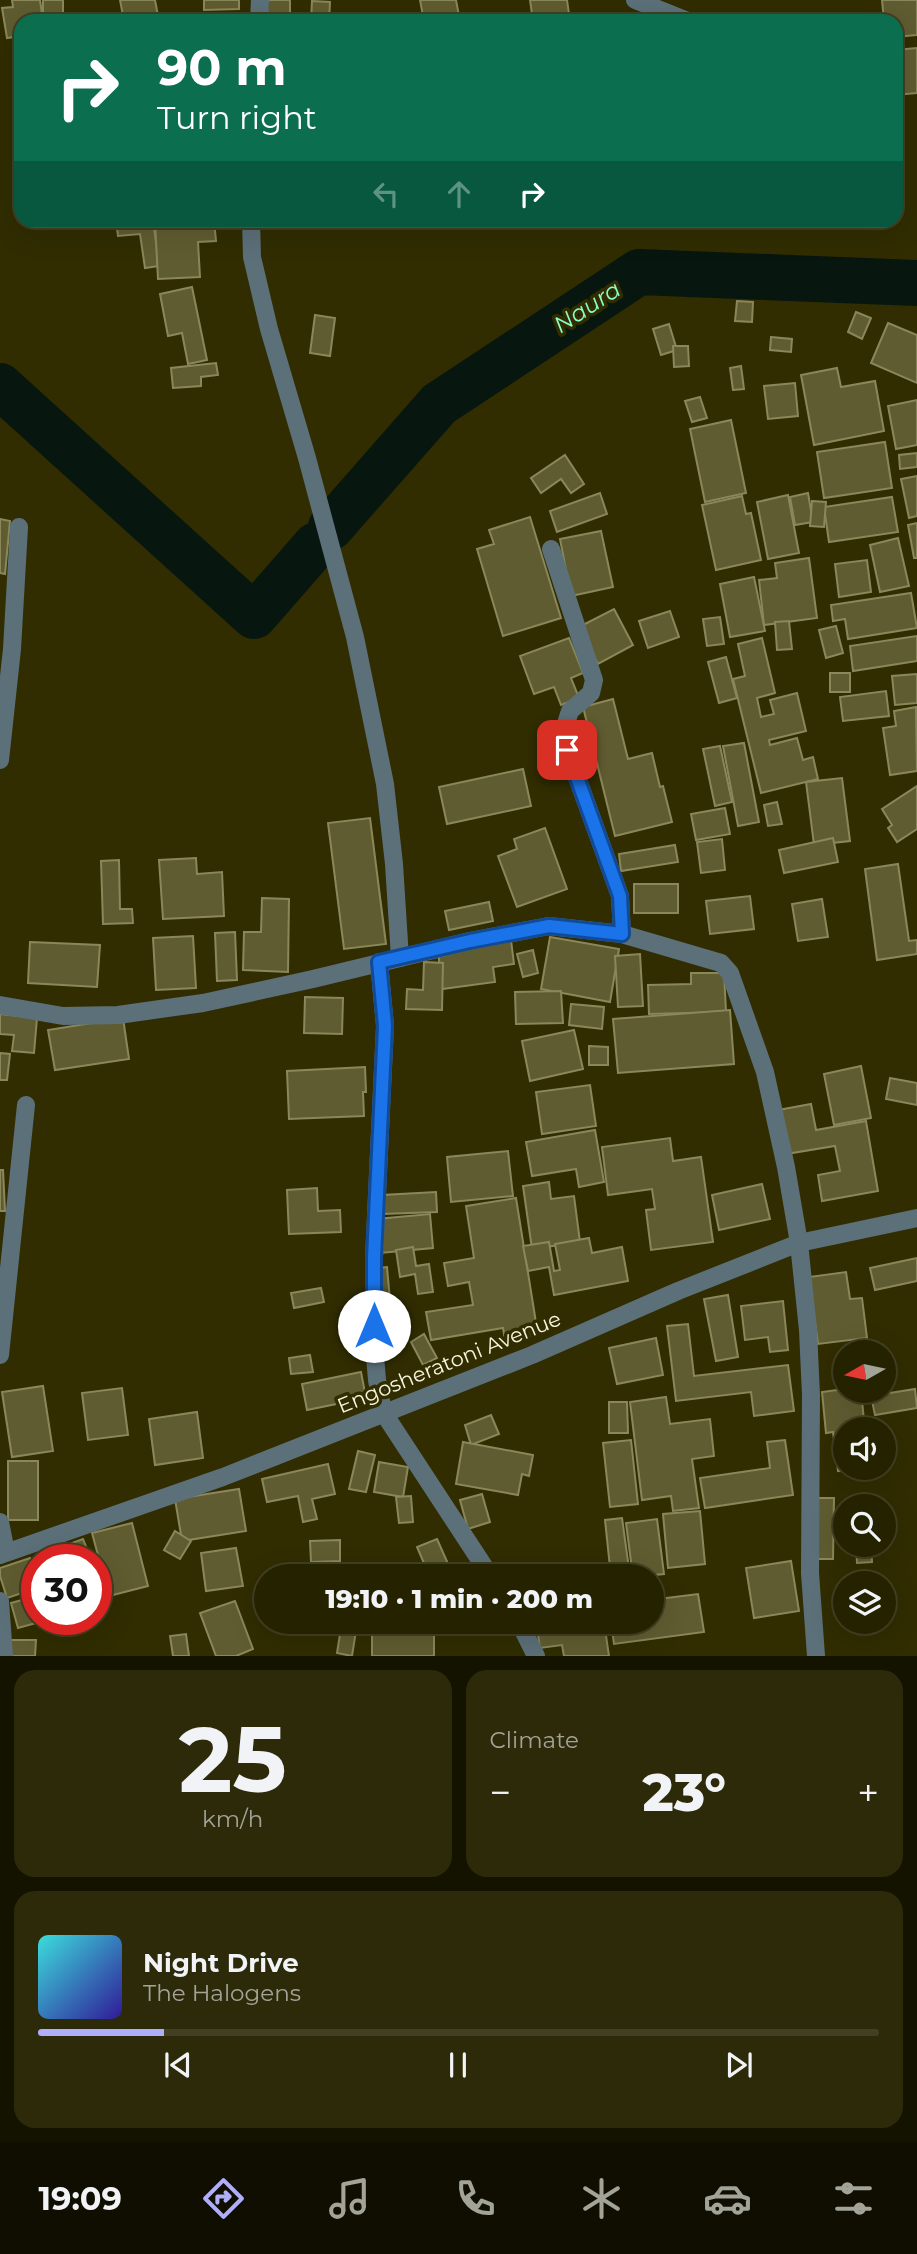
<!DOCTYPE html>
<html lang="en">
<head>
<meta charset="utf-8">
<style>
	body { margin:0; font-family:Montserrat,sans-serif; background:#2d2a0a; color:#f1f3f6; height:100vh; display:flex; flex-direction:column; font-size:26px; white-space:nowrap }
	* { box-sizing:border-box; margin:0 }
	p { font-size:23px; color:#a3a499 }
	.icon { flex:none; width:38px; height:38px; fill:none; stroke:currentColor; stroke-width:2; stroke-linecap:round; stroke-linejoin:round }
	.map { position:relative; height:1656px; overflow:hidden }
	.side { display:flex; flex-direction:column; gap:14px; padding:14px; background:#141300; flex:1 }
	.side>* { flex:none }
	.banner { position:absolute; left:14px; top:14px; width:889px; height:214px; border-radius:21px; box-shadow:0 7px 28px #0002,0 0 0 2px #423f22; background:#0b6e4f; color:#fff; overflow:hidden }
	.needle { width:46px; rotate:261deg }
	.tools { position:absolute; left:833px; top:1340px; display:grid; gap:14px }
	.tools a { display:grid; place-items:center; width:63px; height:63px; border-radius:50%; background:#252200; box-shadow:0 7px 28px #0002,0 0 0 2px #423f22; font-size:35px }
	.speed { position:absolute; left:21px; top:1544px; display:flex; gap:14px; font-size:35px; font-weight:700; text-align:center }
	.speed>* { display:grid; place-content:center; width:91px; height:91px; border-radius:50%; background:#252200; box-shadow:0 7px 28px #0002,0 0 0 2px #423f22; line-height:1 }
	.speed .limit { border:10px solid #d22; background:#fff; color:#111 }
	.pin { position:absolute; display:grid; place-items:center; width:60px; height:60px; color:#fff; margin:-30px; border-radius:14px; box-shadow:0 4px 10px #0006 }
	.me { position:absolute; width:77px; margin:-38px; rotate:0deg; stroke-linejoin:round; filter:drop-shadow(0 0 5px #0008) }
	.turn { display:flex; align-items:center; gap:24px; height:147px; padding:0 28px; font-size:32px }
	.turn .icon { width:91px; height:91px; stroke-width:2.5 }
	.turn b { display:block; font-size:49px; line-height:60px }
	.lanes { display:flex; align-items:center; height:66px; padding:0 28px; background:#0003; justify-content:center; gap:35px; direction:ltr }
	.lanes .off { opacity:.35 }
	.big { font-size:52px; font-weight:800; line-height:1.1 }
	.side .card { flex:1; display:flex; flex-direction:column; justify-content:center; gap:10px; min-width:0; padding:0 24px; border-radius:21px; background:#2d2a0a }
	.side .dial { align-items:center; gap:0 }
	.dial b { font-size:91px; line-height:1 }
	.song { display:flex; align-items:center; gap:21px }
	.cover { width:84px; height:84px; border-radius:10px; background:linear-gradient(135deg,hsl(180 70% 55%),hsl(250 70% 35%)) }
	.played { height:7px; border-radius:4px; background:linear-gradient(90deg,#afaefa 15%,#423f22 15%) }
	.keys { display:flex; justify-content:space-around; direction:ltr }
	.heat { display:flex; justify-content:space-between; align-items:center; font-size:38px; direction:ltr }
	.side .tiles { flex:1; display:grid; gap:14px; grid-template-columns:1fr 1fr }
	.card:last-child { grid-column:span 2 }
	.trip { position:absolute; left:254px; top:1564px; width:410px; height:70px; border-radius:35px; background:#252200; box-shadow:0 7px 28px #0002,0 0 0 2px #423f22; font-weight:800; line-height:70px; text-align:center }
	.tabs { display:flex; height:112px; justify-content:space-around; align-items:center; background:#0f0e00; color:#a3a499 }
	.tabs .icon { width:49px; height:49px }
	.tabs .current { color:#afaefa }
	.tabs b { font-size:32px; color:#f1f3f6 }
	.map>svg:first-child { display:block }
</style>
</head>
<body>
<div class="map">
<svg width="917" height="1656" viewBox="0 0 917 1656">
	<rect width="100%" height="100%" fill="#312d00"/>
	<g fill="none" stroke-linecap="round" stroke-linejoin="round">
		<g stroke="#071710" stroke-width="46">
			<polyline points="0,386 254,616 316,545"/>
			<polyline points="331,527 439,404 639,272 917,283"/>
		</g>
	</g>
	<g fill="#605c31" stroke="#8a875a" stroke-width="2">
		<polygon points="12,0 40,0 43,21 21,21 21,36 7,38 2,8 13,7"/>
		<rect x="43" y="0" width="20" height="21"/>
		<polygon points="120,0 155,0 159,21 124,21"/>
		<polygon points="204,0 239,0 239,9 204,10"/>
		<rect x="267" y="0" width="23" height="21"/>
		<polygon points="420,0 456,0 460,21 424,21"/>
		<polygon points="530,0 567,0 570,21 533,21"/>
		<polygon points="882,0 917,0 917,35 896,37 896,21 884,21"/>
		<polygon points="312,1 330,2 329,21 311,21"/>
		<polygon points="633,14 693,17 692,21 633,21"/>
		<polygon points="14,36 21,36 21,100 17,100"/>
		<polygon points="917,48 917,93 896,95 896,50"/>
		<polygon points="116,220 153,220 159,266 145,268 140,234 118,236"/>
		<polygon points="155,220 214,220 216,241 198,242 200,277 158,279"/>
		<polygon points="192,287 207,360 188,364 182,333 168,336 160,294"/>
		<polygon points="737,301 753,302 752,322 735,321"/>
		<polygon points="856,312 871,318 862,339 848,332"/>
		<polygon points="315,315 335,318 330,356 310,353"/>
		<polygon points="888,323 917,335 917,383 871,363"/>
		<polygon points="669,324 677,350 661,355 653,329"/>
		<polygon points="771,337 792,339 791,352 770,350"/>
		<polygon points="673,346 688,346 689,366 674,367"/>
		<polygon points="216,363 218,375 201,377 201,386 173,388 171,368"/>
		<polygon points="741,366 744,389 733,390 730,368"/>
		<polygon points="837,368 841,387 875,381 884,431 814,445 801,375"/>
		<polygon points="795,383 798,416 768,419 764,386"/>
		<polygon points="700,397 707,418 692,422 685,401"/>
		<polygon points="917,400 917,445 896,449 888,406"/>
		<polygon points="731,420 746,493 705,502 690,429"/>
		<polygon points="885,442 892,488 824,498 817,452"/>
		<polygon points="917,453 917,467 900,469 899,455"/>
		<polygon points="565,455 584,484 571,493 561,479 541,493 531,478"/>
		<polygon points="917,476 917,516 909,518 901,479"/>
		<polygon points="600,493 607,514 557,532 550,511"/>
		<polygon points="808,493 813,522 795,525 790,497"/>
		<polygon points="788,495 799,553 768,559 757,502"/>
		<polygon points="742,496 746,514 751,513 761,560 716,570 702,505"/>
		<polygon points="892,497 898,532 829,542 824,507"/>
		<polygon points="812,501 826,502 824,527 810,526"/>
		<polygon points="530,517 561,618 503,636 477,549 494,544 489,530"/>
		<polygon points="0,519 10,521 5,574 0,573"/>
		<polygon points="917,523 917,558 914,558 908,525"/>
		<polygon points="601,531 613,587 571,596 560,539"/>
		<polygon points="898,538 909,586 880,592 870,545"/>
		<polygon points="809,558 817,618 764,625 759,580 777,578 775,563"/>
		<polygon points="867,560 871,592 839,597 835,564"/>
		<polygon points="754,577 765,631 730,637 720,584"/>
		<polygon points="911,593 917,628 848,639 845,619 833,621 831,605"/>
		<polygon points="614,609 633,645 598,664 579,627"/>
		<polygon points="670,611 679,637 648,648 639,621"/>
		<polygon points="720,617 724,644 707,646 703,619"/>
		<polygon points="789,621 792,649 777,650 775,622"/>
		<polygon points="836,626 843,653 826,658 819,630"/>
		<polygon points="917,636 917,661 853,671 850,646"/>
		<polygon points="569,638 583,673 571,678 579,698 561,705 554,687 534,694 520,656"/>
		<polygon points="762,638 775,693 757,698 761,717 774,714 770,700 797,693 806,731 769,740 770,745 797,738 803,760 813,757 818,779 761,793 733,679 745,676 738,644"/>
		<polygon points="726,657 737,698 719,703 708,662"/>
		<rect x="830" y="673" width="20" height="19"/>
		<polygon points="917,674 917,703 895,705 892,676"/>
		<polygon points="886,691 889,716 843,721 840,697"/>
		<polygon points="613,699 628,759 652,753 660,787 663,786 672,822 615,836 583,707"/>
		<polygon points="916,707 917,771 890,775 883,728 896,726 894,711"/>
		<polygon points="744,743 759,822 738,826 723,746"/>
		<polygon points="720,746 732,802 715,806 703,749"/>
		<polygon points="523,769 531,806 447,824 439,787"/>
		<polygon points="842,778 850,841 814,845 806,782"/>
		<polygon points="917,786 917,829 897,842 888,828 892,825 882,809"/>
		<polygon points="777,802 782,824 768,826 764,805"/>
		<polygon points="725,808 730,834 696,840 691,814"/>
		<polygon points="370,818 386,944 344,949 328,823"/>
		<polygon points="545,828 567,889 517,907 498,856 517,849 514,839"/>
		<polygon points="833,838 838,862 784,873 779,850"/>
		<polygon points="722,839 725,870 701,873 697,842"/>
		<polygon points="675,845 678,862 621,871 619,854"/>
		<polygon points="196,858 197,874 222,872 224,916 163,919 159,860"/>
		<polygon points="119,860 120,909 132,909 133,923 103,924 101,861"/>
		<polygon points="898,864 909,941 917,940 917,954 877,960 865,869"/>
		<rect x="634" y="884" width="44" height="29"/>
		<polygon points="750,896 754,929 710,934 706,901"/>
		<polygon points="262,898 289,899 288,972 243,970 244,932 261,932"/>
		<polygon points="822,899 828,937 798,941 792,904"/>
		<polygon points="489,902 493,921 449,930 445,911"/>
		<polygon points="235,932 237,980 217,981 215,933"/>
		<polygon points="193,936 196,988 156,990 153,938"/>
		<polygon points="550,937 619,949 610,1002 541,989"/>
		<polygon points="511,940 514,964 493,967 495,982 442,989 438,950"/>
		<polygon points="30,942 100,945 97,987 28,983"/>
		<polygon points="533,950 538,973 523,977 517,954"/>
		<polygon points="640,954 643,1006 618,1007 615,956"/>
		<polygon points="424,962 443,963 442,1010 406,1009 407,989 423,990"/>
		<polygon points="691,973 724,973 726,1012 649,1014 648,985 691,984"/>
		<polygon points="561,991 563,1023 516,1024 515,992"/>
		<polygon points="305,997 343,998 342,1034 304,1033"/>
		<polygon points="571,1004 604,1007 602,1029 569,1025"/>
		<polygon points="730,1010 734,1064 618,1073 613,1019"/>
		<polygon points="0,1014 37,1018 34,1053 12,1051 14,1035 0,1034"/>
		<polygon points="123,1018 129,1059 55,1070 48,1030"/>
		<polygon points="574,1030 583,1069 530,1081 522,1041"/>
		<polygon points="589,1046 608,1047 608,1065 589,1065"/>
		<polygon points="0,1053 10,1054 7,1080 0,1080"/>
		<polygon points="861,1066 871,1118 834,1125 824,1074"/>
		<polygon points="365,1067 366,1092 363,1092 364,1116 289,1119 287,1071"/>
		<polygon points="890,1078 917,1083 917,1105 886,1099"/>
		<polygon points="590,1085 596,1126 542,1134 536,1092"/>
		<polygon points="811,1104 816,1130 866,1121 878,1191 822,1201 818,1175 840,1171 835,1146 786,1154 778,1110"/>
		<polygon points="595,1130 604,1182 579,1187 576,1169 532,1176 526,1142"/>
		<polygon points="670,1138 673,1161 701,1157 713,1242 651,1250 646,1210 655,1209 652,1189 608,1195 602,1147"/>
		<polygon points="508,1151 513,1196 451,1202 447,1157"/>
		<polygon points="0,1170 3,1170 5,1211 0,1211"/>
		<polygon points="549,1182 551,1199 574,1196 580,1242 532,1249 523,1186"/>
		<polygon points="762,1184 770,1219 719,1230 712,1195"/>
		<polygon points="317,1188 318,1211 340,1210 341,1232 289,1234 287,1190"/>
		<polygon points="436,1192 437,1212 382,1214 382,1195"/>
		<polygon points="516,1198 538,1335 505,1340 503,1328 431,1340 426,1312 473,1305 469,1282 448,1286 444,1263 474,1258 466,1206"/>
		<polygon points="430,1214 433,1248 380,1253 377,1219"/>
		<polygon points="589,1238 592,1253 622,1247 628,1281 554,1295 549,1267 528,1271 523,1246 549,1242 554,1271 560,1270 555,1244"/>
		<polygon points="413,1247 416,1266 429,1264 433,1292 418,1294 415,1274 400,1277 396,1250"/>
		<polygon points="917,1258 917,1281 875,1290 870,1268"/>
		<polygon points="387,1267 390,1300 373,1301 370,1269"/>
		<polygon points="846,1272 850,1299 862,1298 867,1338 818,1344 809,1277"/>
		<polygon points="321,1288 324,1302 294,1308 291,1293"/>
		<polygon points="728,1295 738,1357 716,1361 704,1299"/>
		<polygon points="783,1301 788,1350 770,1352 768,1337 745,1340 741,1306"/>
		<polygon points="688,1324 694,1376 788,1365 794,1411 754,1416 751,1392 676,1401 667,1326"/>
		<polygon points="424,1334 437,1358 423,1365 411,1342"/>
		<polygon points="656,1338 663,1375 617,1384 609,1348"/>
		<polygon points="310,1355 313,1372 291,1374 289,1358"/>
		<polygon points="361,1372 366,1398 307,1410 302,1384"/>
		<polygon points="43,1386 53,1451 12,1457 2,1392"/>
		<polygon points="122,1388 128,1435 88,1440 82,1393"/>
		<polygon points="845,1389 845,1391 861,1391 865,1430 845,1430 845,1468 860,1468 838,1471 833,1432 826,1433 822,1392"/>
		<polygon points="915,1389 917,1408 875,1415 871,1396"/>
		<polygon points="666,1397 670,1424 710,1419 714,1456 692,1459 699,1508 673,1511 671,1496 642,1500 630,1402"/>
		<polygon points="609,1402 627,1402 628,1433 609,1433"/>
		<polygon points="197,1412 203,1458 155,1465 149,1419"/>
		<polygon points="491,1415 499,1434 471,1445 465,1425"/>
		<polygon points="631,1440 638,1504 610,1507 603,1443"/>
		<polygon points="785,1440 793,1495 705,1508 700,1478 770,1468 767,1442"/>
		<polygon points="463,1442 533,1455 529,1476 522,1474 518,1495 456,1484"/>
		<polygon points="358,1451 375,1455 366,1492 349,1489"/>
		<rect x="8" y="1461" width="30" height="59"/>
		<polygon points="379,1462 408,1467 403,1497 374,1492"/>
		<polygon points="328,1464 335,1494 312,1499 317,1519 303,1522 298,1496 267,1502 262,1479"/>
		<polygon points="239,1489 246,1531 182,1541 175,1499"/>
		<polygon points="482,1494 490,1522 468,1529 460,1500"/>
		<polygon points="411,1496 413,1522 399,1523 396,1497"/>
		<polygon points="814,1498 834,1498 833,1559 813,1559"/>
		<polygon points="700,1511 705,1564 668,1568 663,1514"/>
		<polygon points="622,1518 630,1576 611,1577 605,1520"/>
		<polygon points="657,1519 664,1574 633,1577 626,1523"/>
		<polygon points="132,1523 148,1586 109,1596 92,1533"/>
		<polygon points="175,1531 191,1541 180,1559 164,1550"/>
		<polygon points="83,1539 91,1559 37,1559 36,1556"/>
		<polygon points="437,1539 449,1566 429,1575 417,1547"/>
		<polygon points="340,1540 340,1561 311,1562 310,1541"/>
		<polygon points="856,1545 871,1545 872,1562 857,1563"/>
		<polygon points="236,1548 243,1586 206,1591 201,1553"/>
		<polygon points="30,1558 37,1580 37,1588 7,1598 0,1576 0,1568"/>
		<polygon points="791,1561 799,1611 754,1618 746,1568"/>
		<polygon points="455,1566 460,1577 428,1577"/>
		<polygon points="698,1594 704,1632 614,1644 611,1622 651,1622 651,1600"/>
		<polygon points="29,1598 36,1623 18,1628 11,1603"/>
		<polygon points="235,1601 253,1649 236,1656 216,1656 200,1613"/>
		<polygon points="405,1622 434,1622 434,1656 372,1656 372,1635 405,1635"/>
		<polygon points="536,1622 604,1622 609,1656 564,1656 562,1645 540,1648"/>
		<polygon points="341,1628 356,1631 352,1656 337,1653"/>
		<polygon points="186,1634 189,1656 173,1656 170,1636"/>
		<polygon points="7,1640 36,1640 35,1656 7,1656"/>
	</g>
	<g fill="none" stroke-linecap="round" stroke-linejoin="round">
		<g stroke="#5c7079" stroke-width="18">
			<polyline points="635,0 688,21"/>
			<polyline points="259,21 260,0"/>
			<polyline points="251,220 252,257 269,329 307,458 355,637 385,784 394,864 400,958"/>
			<polyline points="551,549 594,680 591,693 570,711 562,736 620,896 622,934"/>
			<polyline points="0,760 12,649 19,527"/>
			<polyline points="379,962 385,1026 374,1258 374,1344 377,1380 383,1412 491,1577"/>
			<polyline points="0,1005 63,1016 118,1015 203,1003 313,979 470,941 549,926 622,934 721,963 730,973 765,1072 786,1167 799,1243 808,1330 811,1395 810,1573 816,1656"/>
			<polyline points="0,1355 26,1105"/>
			<polyline points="0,1522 6,1552"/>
			<polyline points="0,1555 223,1477 532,1355 678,1291 799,1243 917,1218"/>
			<polyline points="0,1601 4,1656"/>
			<polyline points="519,1622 536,1656"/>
		</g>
	</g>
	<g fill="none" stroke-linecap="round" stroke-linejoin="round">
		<g stroke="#114b97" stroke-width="18">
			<polyline id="route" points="374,1326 374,1258 385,1026 379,962 470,941 549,926 622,934 620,896 567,750"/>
		</g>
		<use href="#route" stroke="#1a73e8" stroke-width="12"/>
	</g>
	<g text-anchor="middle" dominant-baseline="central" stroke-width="7" stroke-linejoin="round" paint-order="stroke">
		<g font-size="21" fill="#f7f6de" stroke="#312d00">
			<text transform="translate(449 1362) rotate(-22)">Engosheratoni Avenue</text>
		</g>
		<g font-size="23" font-style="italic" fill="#89fdcc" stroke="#312d00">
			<text transform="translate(587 307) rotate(-33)">Naura</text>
		</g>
	</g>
</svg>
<div class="tools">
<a><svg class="needle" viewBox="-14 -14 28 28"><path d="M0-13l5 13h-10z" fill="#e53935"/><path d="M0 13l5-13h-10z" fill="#a3a499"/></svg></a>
<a><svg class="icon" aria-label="sound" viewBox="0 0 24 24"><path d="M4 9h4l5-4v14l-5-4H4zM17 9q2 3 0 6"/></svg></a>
<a><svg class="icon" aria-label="search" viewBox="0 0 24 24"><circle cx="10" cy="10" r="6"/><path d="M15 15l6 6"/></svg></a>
<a><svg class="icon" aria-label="layers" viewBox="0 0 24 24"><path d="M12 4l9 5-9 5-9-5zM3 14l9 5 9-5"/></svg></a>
</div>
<div class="speed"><div class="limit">30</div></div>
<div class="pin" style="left:567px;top:750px;background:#d93025"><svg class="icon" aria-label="arrive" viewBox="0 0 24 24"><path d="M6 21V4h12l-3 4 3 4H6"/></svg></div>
<svg class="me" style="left:374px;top:1326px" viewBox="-20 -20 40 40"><circle r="19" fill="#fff"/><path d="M0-13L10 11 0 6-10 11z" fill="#1a73e8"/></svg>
<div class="trip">19:10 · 1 min · 200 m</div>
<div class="banner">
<div class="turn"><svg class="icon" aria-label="right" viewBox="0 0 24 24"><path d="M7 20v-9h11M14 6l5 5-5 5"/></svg><div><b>90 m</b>Turn right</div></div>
<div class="lanes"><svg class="icon off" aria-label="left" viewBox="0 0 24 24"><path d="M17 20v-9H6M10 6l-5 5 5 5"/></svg><svg class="icon off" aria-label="ahead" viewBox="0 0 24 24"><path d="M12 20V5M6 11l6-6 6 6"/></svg><svg class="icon" aria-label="right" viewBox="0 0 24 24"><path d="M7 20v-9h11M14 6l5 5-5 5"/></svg></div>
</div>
</div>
<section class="side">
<div class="tiles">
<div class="card dial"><b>25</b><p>km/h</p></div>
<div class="card"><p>Climate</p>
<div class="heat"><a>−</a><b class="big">23°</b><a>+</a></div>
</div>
<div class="card">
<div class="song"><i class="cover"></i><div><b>Night Drive</b><p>The Halogens</p></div></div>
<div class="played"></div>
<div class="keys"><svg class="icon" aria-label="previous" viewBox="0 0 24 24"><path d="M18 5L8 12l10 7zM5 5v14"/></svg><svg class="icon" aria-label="pause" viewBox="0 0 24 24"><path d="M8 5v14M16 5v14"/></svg><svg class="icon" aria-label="next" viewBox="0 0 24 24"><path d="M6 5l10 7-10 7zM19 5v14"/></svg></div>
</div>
</div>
</section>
<nav class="tabs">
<b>19:09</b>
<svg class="icon current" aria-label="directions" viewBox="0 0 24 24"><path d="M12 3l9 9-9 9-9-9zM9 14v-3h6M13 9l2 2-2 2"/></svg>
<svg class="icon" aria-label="music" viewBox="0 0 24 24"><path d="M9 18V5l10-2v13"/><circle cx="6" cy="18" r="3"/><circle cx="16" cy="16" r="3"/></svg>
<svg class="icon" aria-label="phone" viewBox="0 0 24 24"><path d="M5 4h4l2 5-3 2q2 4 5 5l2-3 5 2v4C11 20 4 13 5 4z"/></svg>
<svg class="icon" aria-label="climate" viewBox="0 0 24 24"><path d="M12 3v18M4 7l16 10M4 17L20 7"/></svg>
<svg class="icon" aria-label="car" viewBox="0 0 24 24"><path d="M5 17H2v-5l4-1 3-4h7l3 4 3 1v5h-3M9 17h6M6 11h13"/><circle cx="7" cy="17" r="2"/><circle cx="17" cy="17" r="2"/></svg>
<svg class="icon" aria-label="filters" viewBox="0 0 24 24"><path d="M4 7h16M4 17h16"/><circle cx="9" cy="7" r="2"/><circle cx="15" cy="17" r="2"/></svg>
</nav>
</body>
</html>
